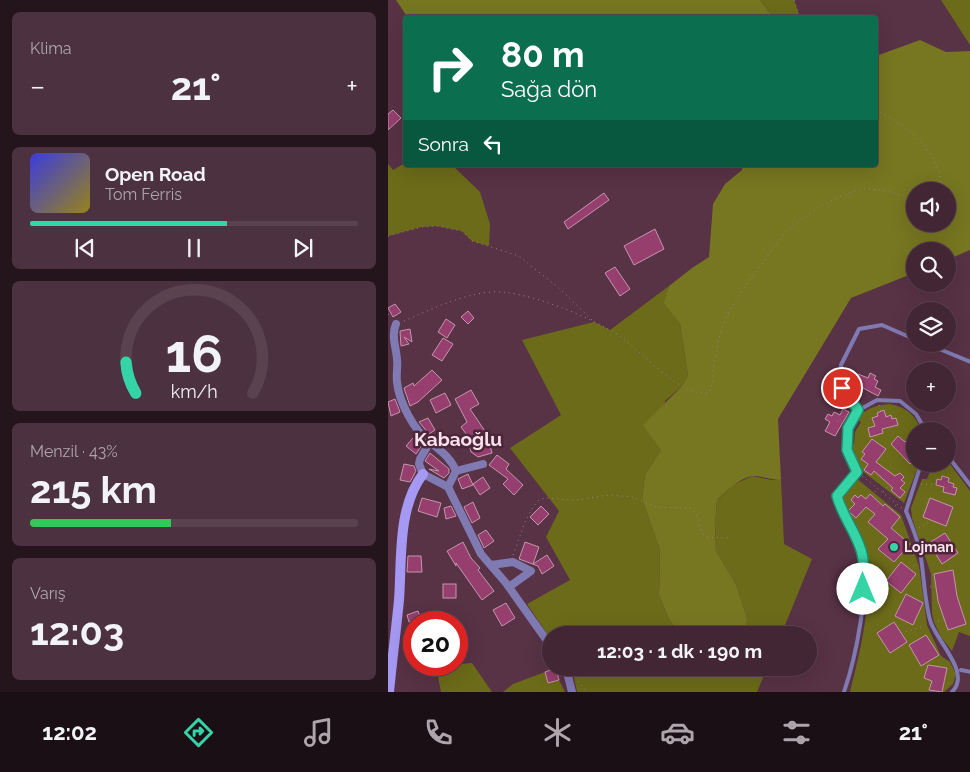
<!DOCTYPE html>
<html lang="tr">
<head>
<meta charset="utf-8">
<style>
	body { margin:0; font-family:Raleway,sans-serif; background:#4c3240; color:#f1f3f6; height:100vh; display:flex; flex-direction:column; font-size:19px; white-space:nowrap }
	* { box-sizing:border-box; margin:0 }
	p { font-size:16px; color:#aea5ac }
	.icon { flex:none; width:28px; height:28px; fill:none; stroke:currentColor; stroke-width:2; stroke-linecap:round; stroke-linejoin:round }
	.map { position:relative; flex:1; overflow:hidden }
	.side { display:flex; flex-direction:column; gap:12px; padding:12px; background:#24151d; width:388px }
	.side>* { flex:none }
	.banner { position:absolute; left:15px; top:15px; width:475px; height:152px; border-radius:5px; box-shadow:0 5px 20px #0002,0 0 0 1px #5a434f; background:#0b6e4f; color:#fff; overflow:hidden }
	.fabs { position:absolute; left:518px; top:182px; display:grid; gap:10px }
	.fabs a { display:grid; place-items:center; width:50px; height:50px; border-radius:50%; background:#422634; box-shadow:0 5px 20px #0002,0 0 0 1px #5a434f; font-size:25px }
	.speed { position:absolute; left:15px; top:611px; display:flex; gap:10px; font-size:25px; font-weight:700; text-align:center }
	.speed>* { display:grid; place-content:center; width:65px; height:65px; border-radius:50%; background:#422634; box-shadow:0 5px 20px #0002,0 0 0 1px #5a434f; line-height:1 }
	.speed .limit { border:8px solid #d22; background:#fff; color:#111 }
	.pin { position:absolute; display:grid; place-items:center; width:42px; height:42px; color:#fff; margin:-21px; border:2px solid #fff; border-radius:50%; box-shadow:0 1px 5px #0007 }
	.me { position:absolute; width:55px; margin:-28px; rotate:0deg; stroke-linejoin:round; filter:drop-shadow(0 0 4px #0008) }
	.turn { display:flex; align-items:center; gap:18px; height:105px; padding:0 15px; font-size:22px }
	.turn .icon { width:65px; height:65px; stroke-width:2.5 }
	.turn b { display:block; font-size:35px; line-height:42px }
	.then { display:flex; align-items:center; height:48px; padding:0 15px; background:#0003; gap:10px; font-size:19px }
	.big { font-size:38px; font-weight:700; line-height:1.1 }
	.side .widget { flex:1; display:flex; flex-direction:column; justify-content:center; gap:8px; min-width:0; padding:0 18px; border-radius:8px; background:#4c3240 }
	.side .dial { align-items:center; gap:0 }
	.dial svg { height:130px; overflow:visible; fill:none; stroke:#5a434f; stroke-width:7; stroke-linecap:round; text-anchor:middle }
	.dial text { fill:#f1f3f6; stroke:none }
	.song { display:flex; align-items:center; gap:15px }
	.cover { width:60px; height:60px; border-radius:8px; background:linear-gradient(135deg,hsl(240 70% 55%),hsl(50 70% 35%)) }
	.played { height:5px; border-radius:2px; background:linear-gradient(90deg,#35d4a7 60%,#5a434f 60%) }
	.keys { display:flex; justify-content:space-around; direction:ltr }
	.heat { display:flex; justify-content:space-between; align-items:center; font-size:28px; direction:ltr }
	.charge { height:8px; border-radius:4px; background:linear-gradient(90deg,#34c759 43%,#5a434f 0) }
	.trip { position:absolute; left:154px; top:626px; width:275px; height:50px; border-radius:25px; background:#422634; box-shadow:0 5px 20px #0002,0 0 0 1px #5a434f; font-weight:700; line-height:50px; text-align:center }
	.tab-bar { display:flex; height:80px; justify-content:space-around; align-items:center; background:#1a0f15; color:#aea5ac }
	.tab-bar .icon { width:35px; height:35px }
	.tab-bar .selected { color:#35d4a7 }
	.tab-bar b { font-size:22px; color:#f1f3f6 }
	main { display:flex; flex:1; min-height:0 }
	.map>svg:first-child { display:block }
</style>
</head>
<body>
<main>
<section class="side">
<div class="widget"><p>Klima</p>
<div class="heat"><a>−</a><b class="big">21°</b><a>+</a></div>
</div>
<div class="widget">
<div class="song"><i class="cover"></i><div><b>Open Road</b><p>Tom Ferris</p></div></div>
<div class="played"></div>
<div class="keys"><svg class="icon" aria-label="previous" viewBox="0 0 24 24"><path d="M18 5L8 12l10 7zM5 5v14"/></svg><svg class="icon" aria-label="pause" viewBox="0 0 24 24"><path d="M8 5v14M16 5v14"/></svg><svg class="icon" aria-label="next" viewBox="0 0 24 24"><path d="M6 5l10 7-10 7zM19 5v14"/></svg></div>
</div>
<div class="widget dial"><svg viewBox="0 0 100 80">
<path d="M14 69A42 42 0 1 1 86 69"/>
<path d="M14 69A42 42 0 0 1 8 50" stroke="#35d4a7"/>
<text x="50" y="56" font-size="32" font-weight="700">16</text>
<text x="50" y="72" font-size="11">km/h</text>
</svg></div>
<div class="widget"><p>Menzil · 43%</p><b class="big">215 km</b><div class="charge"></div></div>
<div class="widget"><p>Varış</p><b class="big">12:03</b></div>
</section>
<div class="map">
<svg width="583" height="692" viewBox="0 0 583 692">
	<rect width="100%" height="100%" fill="#583245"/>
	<g fill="#6c6b19">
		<polygon points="372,0 406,0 412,17 385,17"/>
		<polygon points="553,0 582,0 582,45"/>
		<polygon points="17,163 18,165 64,165 92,192 102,224 101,246 84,241 74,231 49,226 33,227 0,236 0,164 5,170"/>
		<polygon points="281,286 277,303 292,324 300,375 294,386 277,401 273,450 257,475 254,499 272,550 271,595 280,617 291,635 162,635 162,638 139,604 182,580 158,537 171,511 122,448 173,415 134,340 206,322 222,330"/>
		<path d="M502,404C519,407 528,416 534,431H526V464H531L516,503L469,467L461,447L466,444L467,432L473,422L469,419C477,408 489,405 502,404Z"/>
		<polygon points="559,460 582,491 582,636 571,632 564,651 553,637 546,622 544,613 543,574 524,518 523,508 534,479 539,479 545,464 559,464"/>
		<polygon points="364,476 384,480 393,480 396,544 424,559 393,635 358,635 359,618 348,584 328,551 327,525 329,500 345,485"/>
		<path d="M468,478L513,515L531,566L539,625L553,656L562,662L568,674L565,684L556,692H462C472,653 486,595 478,555C476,544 471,533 465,523C461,516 452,509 453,500C454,491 462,484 468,478Z"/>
		<polygon points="84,663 104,692 53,692 48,666"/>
		<polygon points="184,668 314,668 316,671 330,672 340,668 379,668 369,692 189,692"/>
		<polygon points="157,672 160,683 171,680 177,692 115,692 125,684"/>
	</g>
	<g fill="#777621" fill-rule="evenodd">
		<polygon points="8,0 372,0 385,17 20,18"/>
		<path d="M532,40L558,52L582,51V250L559,260V251H526V273L463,298L390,419L393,480C384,480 375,476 365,476C353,477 337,492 329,500L327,525L328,551L348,584L359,618L358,635H291L280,617L271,595L272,550L254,499L257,475L273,450L255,425L294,386L300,375L292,324L276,303L281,286L304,268L321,257L325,204L337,184L354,170L355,165H488V56ZM559,191V224H526V191Z"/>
	</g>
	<g fill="#963e6e" stroke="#c496ac">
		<polygon points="5,110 13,118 0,130 0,114"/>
		<polygon points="216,193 221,200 180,229 176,222"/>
		<polygon points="267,229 276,249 246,265 236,246"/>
		<polygon points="227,267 242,289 232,296 217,273"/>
		<polygon points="7,304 13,312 5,317 0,308"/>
		<polygon points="80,311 86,318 80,324 73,317"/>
		<polygon points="58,319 67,325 59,338 50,332"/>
		<polygon points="22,329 24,342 16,337 21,344 13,346 12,331"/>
		<polygon points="55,338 65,344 54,361 44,355"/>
		<polygon points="44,370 54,380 30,402 22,406 16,388 25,383 26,386"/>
		<polygon points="482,373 488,376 486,379 490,381 487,387 493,390 490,396 466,383 470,374 480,378"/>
		<polygon points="83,390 91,404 82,409 99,434 104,453 90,457 83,452 81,443 84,442 73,427 79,422 67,399"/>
		<polygon points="57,393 63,405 48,413 42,400"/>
		<polygon points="7,399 12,412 3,416 0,402"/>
		<polygon points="455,409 461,412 447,436 437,431 442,422 437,419 440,414 444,416 446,412 452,415"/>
		<polygon points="496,410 498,417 503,415 504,419 508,418 510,425 494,429 495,433 482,437 480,428 487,426 484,418 490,416 489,413"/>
		<polygon points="40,418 47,430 41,434 31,422"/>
		<polygon points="510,436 517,442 521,439 526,443 523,446 526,449 522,454 526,459 522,464 503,444"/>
		<polygon points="25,438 34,445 28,454 18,446"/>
		<polygon points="484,439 498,449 488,462 507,476 512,473 516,477 513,480 517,483 512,488 517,492 512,498 503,490 505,488 486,471 483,475 476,470 480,464 473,459 477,454 474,452"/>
		<polygon points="42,453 61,469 61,473 56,478 41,469 51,471 37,461"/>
		<polygon points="109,455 121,464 118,469 135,485 126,495 115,484 120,479 101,465"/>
		<polygon points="16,464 26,466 28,471 22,482 12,480"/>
		<polygon points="80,474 85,485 74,489 70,479"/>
		<polygon points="554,476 561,478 560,482 566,484 565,487 569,488 567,495 555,492 556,487 548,485 549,479 553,480"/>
		<polygon points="95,477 102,488 92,495 85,484"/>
		<polygon points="482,494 495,506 497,504 512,517 503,528 522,544 506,562 490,549 500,539 480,522 487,514 478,507 468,518 460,511 467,504 463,500 467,495 470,498 473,495 478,499"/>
		<polygon points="34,498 53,503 49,517 30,511"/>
		<polygon points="542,498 565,507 558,526 535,517"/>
		<polygon points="85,502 92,518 84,523 76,507"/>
		<polygon points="63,506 68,516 58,519 56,508"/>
		<polygon points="153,506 161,514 150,525 142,517"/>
		<polygon points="98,530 106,541 96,548 90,535"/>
		<polygon points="557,533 570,553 554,564 541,543"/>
		<polygon points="75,542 83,558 92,568 90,570 106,591 94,600 68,563 68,566 59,551"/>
		<polygon points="137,542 151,547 145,564 159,555 166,566 154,574 150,566 131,559"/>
		<polygon points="20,556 33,556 34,572 19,572"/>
		<polygon points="513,562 528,574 513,593 498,581"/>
		<polygon points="565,570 569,596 578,624 560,630 550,601 546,574"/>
		<rect x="55" y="584" width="13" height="14"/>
		<polygon points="518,594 535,603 525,625 507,616"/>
		<polygon points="118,603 127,618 114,626 105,610"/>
		<polygon points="30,611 34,622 21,622 19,615"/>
		<polygon points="506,622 519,642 502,653 489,633"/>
		<polygon points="538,635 551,655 533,666 521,645"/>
		<polygon points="540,665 559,668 554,692 541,690 544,681 536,678"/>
		<polygon points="168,668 171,680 160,683 157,672"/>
	</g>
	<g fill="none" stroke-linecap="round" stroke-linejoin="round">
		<g stroke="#9e7d8d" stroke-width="1" stroke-dasharray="1 4" stroke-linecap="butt">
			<polyline points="406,0 412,18"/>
			<path d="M488,110C520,126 553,151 554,191"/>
			<polyline points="0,236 34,227 49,226 74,231 84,241 131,256 173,290 204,320"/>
			<polyline points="0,314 3,318"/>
			<path d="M16,321C44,309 72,295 103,292C135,289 205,318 232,336C242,344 252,353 261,361C277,374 298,395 320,393L323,390C326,365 328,339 339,316C348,298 361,282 373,265C383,252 391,237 404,227C419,213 457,190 478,189C494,188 511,195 526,199"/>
			<polyline points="491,405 493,411"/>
			<polyline points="449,421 455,425"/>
			<polyline points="524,451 526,453"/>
			<polyline points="474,476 514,508"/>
			<polyline points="533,484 545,485"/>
			<polyline points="495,492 501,485"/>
			<polyline points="484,496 489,489"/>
			<polyline points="504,510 508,505"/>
			<polyline points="531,528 543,520"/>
			<polyline points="516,540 522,535"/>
			<polyline points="539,553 545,549"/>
			<path d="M125,555L137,522L145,507L151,500L157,498L187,500L222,495L244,497L268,507L303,508C312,516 310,529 318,537L343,538"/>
			<polyline points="522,570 527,564"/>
			<polyline points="542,587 548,585"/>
			<polyline points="550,621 556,619"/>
			<polyline points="513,633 537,626"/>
			<polyline points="556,680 562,684"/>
			<polyline points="190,681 199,692"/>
		</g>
		<g stroke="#807ab3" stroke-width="4">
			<polyline points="539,344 583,362"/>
			<polyline points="471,410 454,388 453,365 471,329 494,325 526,339"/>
			<polyline points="559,455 583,486"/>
			<path d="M533,464L518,511C524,526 531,542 533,558C536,577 537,606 543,623C551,644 583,673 564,692"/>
			<polyline points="573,670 583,672"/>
			<path d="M456,692C468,657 482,588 474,552C470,537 460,525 453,511C451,506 450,501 449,496L469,472L459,450L460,428L471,410L489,400L512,401L528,414L538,431"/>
		</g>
		<g stroke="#807ab3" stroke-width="8">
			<path d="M8,324C3,335 8,347 9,359C10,366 8,374 9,382C11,402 26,431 42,442L32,459L31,464L35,474L60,487L93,554L118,583L162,645"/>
			<path d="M42,442C53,451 63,458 68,471L60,487"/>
			<polyline points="68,471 95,464"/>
			<polyline points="103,565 125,562 143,571 121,587"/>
			<polyline points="178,668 184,692"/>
		</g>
		<path stroke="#a599f3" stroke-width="10" d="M1,692C4,661 8,631 11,600C14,560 9,508 35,474"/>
	</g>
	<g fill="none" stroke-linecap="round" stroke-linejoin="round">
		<g stroke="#228a6d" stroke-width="12">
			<path id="route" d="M454,388L470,410L460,428L459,450L469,472L449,496C454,515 467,531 473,550C477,562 476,577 475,589"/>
		</g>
		<use href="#route" stroke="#35d4a7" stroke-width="9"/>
	</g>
	<circle fill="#35d4a7" stroke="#4c273a" stroke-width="2" cx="506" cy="547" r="5"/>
	<g text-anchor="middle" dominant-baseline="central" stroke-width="5" stroke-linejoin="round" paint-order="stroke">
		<g font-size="14" font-weight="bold" fill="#fbe2ed" stroke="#4c273a" text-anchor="start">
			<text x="516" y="547">Lojman</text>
		</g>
		<g font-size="19" font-weight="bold" fill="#fbe2ed" stroke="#4c273a">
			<text x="70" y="439">Kabaoğlu</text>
		</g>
	</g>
</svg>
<div class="fabs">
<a><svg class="icon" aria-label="sound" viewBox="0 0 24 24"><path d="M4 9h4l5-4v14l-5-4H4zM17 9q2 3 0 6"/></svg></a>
<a><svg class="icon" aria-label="search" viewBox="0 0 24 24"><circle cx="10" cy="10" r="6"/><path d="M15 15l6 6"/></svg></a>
<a><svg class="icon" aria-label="layers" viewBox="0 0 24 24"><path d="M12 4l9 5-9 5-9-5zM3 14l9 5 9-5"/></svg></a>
<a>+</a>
<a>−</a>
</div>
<div class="speed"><div class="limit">20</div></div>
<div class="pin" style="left:454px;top:388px;background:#d93025"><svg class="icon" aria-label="arrive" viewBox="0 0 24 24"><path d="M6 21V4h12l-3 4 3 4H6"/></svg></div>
<svg class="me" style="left:475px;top:589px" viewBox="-20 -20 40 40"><circle r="19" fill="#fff"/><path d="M0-13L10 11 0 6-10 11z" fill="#35d4a7"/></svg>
<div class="trip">12:03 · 1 dk · 190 m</div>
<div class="banner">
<div class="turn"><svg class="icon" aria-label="right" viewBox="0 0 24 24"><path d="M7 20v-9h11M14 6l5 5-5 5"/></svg><div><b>80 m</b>Sağa dön</div></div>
<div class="then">Sonra<svg class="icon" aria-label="left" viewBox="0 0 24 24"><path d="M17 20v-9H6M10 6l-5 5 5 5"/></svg></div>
</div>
</div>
</main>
<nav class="tab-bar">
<b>12:02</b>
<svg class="icon selected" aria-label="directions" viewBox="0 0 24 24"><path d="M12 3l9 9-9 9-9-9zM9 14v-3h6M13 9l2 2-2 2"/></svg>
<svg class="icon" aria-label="music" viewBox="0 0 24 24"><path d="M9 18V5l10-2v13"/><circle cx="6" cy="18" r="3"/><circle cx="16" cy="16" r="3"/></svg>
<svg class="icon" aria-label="phone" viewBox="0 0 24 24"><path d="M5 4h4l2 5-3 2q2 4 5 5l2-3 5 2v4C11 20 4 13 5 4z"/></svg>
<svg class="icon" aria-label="climate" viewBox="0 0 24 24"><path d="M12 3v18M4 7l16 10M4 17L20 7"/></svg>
<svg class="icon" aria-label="car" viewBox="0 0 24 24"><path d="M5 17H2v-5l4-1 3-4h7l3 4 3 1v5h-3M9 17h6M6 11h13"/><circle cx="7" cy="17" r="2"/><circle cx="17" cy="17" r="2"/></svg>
<svg class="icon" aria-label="filters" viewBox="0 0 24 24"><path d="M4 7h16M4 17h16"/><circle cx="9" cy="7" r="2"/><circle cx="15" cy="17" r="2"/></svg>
<b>21°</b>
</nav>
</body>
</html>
